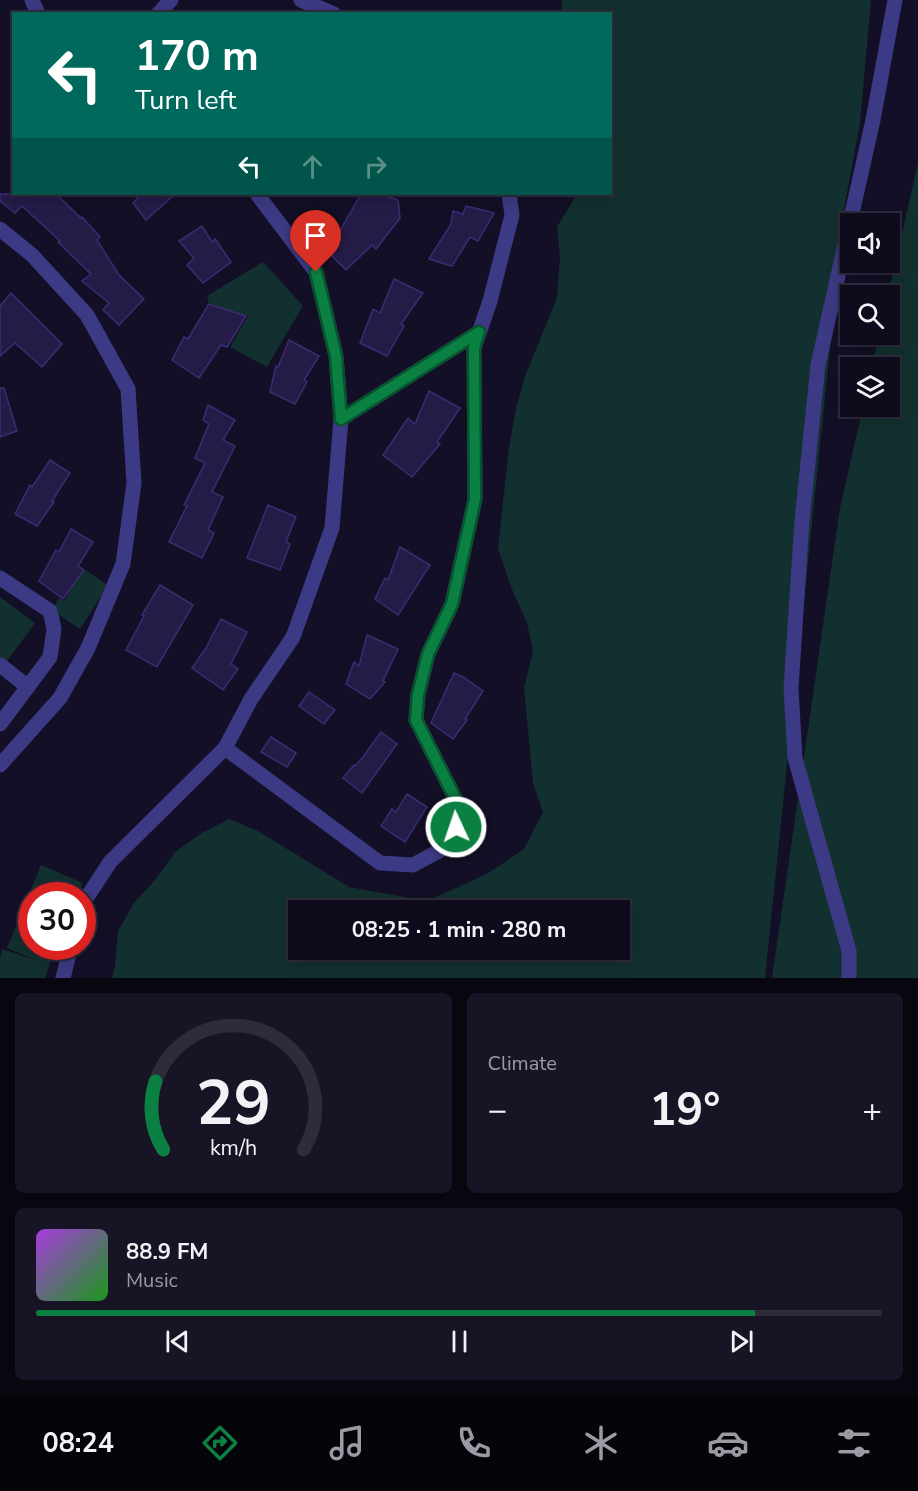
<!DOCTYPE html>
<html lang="en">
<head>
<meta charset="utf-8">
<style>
	body { margin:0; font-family:"Nunito Sans",sans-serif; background:#171425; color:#f1f3f6; height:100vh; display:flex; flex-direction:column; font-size:22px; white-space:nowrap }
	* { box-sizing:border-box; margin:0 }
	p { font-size:20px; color:#9b9ba3 }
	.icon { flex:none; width:33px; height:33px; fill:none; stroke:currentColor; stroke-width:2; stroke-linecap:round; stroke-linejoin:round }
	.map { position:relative; height:978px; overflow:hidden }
	.drawer { display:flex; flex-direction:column; gap:15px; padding:15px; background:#08060f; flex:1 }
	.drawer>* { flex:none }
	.guide { position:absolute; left:12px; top:12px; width:600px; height:183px; border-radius:0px; box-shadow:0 3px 15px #0003,0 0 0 2px #2e2b3b; background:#00695c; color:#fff; overflow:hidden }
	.fabs { position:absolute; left:840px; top:213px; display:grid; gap:12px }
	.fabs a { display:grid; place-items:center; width:60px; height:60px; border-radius:0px; background:#0e0b1c; box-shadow:0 3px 15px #0003,0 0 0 2px #2e2b3b; font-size:30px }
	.speed { position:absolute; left:18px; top:882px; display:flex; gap:12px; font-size:30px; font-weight:700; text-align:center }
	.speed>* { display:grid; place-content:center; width:78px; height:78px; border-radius:50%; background:#0e0b1c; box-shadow:0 3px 15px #0003,0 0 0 2px #2e2b3b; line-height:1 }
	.speed .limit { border:9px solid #d22; background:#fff; color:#111 }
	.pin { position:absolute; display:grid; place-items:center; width:51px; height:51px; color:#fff; margin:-62px -26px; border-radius:50% 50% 50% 0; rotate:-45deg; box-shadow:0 0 6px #0007 }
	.pin .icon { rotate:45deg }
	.me { position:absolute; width:66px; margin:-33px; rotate:357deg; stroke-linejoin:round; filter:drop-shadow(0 0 4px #0008) }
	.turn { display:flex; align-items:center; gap:21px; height:126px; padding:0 24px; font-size:27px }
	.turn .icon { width:78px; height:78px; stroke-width:2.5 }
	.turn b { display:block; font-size:42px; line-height:51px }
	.lanes { display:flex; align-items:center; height:57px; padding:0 24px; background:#0003; justify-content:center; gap:30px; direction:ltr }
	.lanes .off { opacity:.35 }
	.big { font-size:45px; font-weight:700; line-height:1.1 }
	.drawer .widget { flex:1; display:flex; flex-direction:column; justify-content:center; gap:9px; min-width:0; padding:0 21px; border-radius:9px; background:#171425 }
	.drawer .dial { align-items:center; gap:0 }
	.dial svg { height:156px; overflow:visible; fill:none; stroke:#2e2b3b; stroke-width:7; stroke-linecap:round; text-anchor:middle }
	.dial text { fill:#f1f3f6; stroke:none }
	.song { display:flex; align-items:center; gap:18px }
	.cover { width:72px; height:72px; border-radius:9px; background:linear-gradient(135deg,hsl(280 70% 55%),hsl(120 70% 35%)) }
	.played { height:6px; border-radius:3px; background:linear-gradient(90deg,#0b8043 85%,#2e2b3b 85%) }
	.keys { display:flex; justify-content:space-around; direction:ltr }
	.heat { display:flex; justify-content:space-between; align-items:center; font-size:33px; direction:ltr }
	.drawer .tiles { flex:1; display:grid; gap:15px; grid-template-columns:1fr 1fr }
	.widget:last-child { grid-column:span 2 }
	.trip { position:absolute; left:288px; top:900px; width:342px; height:60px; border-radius:0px; background:#0e0b1c; box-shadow:0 3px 15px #0003,0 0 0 2px #2e2b3b; font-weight:700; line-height:60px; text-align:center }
	.dock { display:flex; height:96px; justify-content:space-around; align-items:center; background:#06040b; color:#9b9ba3 }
	.dock .icon { width:42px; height:42px }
	.dock .current { color:#0b8043 }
	.dock b { font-size:27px; color:#f1f3f6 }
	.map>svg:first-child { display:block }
</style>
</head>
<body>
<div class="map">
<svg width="918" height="978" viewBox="0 0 918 978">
	<rect width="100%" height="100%" fill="#130f26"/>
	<g fill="#12302f" fill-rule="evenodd">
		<path d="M562,0H871L860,123L845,204L765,978H112L115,966L118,931L134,903L155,880L176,851L202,833L229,819L258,831L349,887L427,901L487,874L524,849L543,812L533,783L524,688L533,651L527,623L511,587L498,548L509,448L516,408L525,376L557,298L560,257L557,227L577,194H610V14L561,13ZM298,910H620V950H298Z"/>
		<polygon points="918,163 918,978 772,978 840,508 863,407 890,406 890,368 872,367 879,335 890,334 890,296 888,295"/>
		<polygon points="263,262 303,306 267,367 230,347 248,316 209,303 207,296"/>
		<polygon points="84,569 108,585 80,629 52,610 59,598 64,601"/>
		<polygon points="0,597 35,623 4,665 0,662"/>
		<polygon points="41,865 83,883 77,895 32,896 32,946 56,947 45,978 0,978 0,959 2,949 35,960 7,948"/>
	</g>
	<g fill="#241b47" stroke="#3b2d73" stroke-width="1.5">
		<polygon points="0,194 56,194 81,218 82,217 100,237 97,240 119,275 144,299 119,325 103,310 109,303 82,281 91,274 58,242 60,241 22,206 15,213 0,201"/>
		<polygon points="141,194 175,194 146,220 133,203"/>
		<polygon points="361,194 380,194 398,200 400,218 376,249 372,245 346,270 328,252 339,228 341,229"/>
		<polygon points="466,206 494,213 478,241 470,237 452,266 429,259 451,224 453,211 463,214"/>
		<polygon points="202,226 212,242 215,239 231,262 203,283 187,265 194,258 179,241"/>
		<polygon points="394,279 423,293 401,324 404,326 387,356 360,343 373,309 380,313"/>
		<polygon points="11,293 62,344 42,367 15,343 0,356 0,306"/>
		<polygon points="209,304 246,316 227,347 221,345 199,378 172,360 184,337 188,339"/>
		<polygon points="289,340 319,356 304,380 307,382 295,404 270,392 276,366 278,367"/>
		<polygon points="0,388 4,388 17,431 0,437"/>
		<polygon points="429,391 460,408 437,442 440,444 412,477 383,455 408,418 415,424"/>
		<polygon points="208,405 235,420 223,440 235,446 212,492 223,497 208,530 214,533 202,558 169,542 187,506 184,505 205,463 195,458 209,424 203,420"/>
		<polygon points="50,460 70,473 52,501 54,502 37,526 15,514 30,485 32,487"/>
		<polygon points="268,505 296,517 286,542 290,544 280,570 247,558"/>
		<polygon points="71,529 93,542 78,566 84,570 63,599 39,581 56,550 59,552"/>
		<polygon points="400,547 430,565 398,615 375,599 385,578 388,580"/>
		<polygon points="160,585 193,605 157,667 126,650 144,616 142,615"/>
		<polygon points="221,619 247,632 231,664 238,669 223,690 192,668 206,648"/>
		<polygon points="367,635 398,649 383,681 385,682 370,699 346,684 354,662 359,666"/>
		<polygon points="454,673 463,677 483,691 465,719 467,720 453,739 431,723"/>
		<polygon points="309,692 335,710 324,724 299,706"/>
		<polygon points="381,732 397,744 362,793 343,778 354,765 355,766 363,757"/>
		<polygon points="271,737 296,753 287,767 261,752"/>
		<polygon points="407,794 427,807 405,842 381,826 392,809 396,812"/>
	</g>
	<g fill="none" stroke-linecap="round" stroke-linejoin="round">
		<g stroke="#3d3a85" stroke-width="15">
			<polyline points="32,0 38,14"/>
			<polyline points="301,0 334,14"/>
			<polyline points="158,14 171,0"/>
			<polyline points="0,229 32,255 87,315 128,389 134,483 123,564 88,648 60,698 0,765"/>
			<polyline points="341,419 479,332"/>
			<polyline points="0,578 50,611 54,629 50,657 0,724"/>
			<polyline points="0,665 28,687"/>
			<polyline points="225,748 380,863 413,865 439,851 456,827 460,808 416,720 418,695 428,654 452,604 475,499 474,348 490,301 512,215 509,194"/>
			<polyline points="82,905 110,862 225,748 251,699 293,637 332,528 341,419 336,356 316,272 257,194"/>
			<polyline points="63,978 71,946"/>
		</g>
		<polyline stroke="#3d3a85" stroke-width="15" points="849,978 849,951 795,758 791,688 802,521 818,365 873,120 895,0"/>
	</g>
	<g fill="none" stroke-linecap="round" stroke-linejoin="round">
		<g stroke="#07532c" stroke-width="15">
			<polyline id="route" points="316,272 336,356 341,419 479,332 474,348 475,499 452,604 428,654 418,695 416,720 460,808 456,827"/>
		</g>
		<use href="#route" stroke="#0b8043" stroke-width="10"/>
	</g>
</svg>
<div class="fabs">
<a><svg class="icon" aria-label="sound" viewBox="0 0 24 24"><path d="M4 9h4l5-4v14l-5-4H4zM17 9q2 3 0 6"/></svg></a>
<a><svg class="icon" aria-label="search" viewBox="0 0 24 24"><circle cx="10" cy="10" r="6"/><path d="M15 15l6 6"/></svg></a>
<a><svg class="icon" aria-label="layers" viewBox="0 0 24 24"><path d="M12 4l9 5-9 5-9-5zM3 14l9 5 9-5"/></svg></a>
</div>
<div class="speed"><div class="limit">30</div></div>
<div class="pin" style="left:316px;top:272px;background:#d93025"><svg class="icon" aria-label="arrive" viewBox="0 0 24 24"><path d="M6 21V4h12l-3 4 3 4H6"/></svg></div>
<svg class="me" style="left:456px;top:827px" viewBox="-20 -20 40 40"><circle r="17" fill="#0b8043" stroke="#fff" stroke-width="3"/><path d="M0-11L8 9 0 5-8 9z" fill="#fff"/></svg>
<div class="trip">08:25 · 1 min · 280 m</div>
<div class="guide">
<div class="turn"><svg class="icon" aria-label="left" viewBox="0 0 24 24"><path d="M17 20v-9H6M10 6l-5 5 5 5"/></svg><div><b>170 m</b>Turn left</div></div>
<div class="lanes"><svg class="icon" aria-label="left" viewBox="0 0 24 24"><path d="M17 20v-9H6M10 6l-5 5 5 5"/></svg><svg class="icon off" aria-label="ahead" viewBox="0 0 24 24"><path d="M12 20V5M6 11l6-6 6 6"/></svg><svg class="icon off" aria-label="right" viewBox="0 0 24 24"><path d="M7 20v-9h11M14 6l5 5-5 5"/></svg></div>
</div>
</div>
<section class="drawer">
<div class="tiles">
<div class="widget dial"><svg viewBox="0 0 100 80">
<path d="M14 69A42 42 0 1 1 86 69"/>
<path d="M14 69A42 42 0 0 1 10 34" stroke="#0b8043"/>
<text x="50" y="56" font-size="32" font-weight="700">29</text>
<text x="50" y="72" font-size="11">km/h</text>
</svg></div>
<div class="widget"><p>Climate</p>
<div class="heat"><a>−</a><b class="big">19°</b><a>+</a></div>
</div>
<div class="widget">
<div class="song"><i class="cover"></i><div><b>88.9 FM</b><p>Music</p></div></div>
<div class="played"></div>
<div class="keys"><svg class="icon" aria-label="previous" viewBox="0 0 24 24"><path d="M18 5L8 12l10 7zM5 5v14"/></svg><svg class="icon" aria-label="pause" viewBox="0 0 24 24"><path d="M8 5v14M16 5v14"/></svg><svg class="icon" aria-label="next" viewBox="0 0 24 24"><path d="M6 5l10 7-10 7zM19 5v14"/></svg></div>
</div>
</div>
</section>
<nav class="dock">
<b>08:24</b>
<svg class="icon current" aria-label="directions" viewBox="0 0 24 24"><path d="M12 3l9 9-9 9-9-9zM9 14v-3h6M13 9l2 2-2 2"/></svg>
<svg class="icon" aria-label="music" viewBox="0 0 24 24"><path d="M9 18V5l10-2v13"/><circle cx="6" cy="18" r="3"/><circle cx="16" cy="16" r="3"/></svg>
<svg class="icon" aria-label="phone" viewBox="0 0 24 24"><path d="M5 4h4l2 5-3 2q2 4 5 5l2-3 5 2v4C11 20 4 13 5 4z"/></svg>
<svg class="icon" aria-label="climate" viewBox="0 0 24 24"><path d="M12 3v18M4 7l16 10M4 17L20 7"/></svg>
<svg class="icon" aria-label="car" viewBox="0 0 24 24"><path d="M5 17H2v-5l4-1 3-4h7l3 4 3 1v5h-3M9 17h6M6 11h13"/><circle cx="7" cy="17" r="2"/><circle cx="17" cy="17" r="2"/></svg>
<svg class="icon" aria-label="filters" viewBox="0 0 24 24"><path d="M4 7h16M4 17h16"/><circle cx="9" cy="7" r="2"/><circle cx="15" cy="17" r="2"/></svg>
</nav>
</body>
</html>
